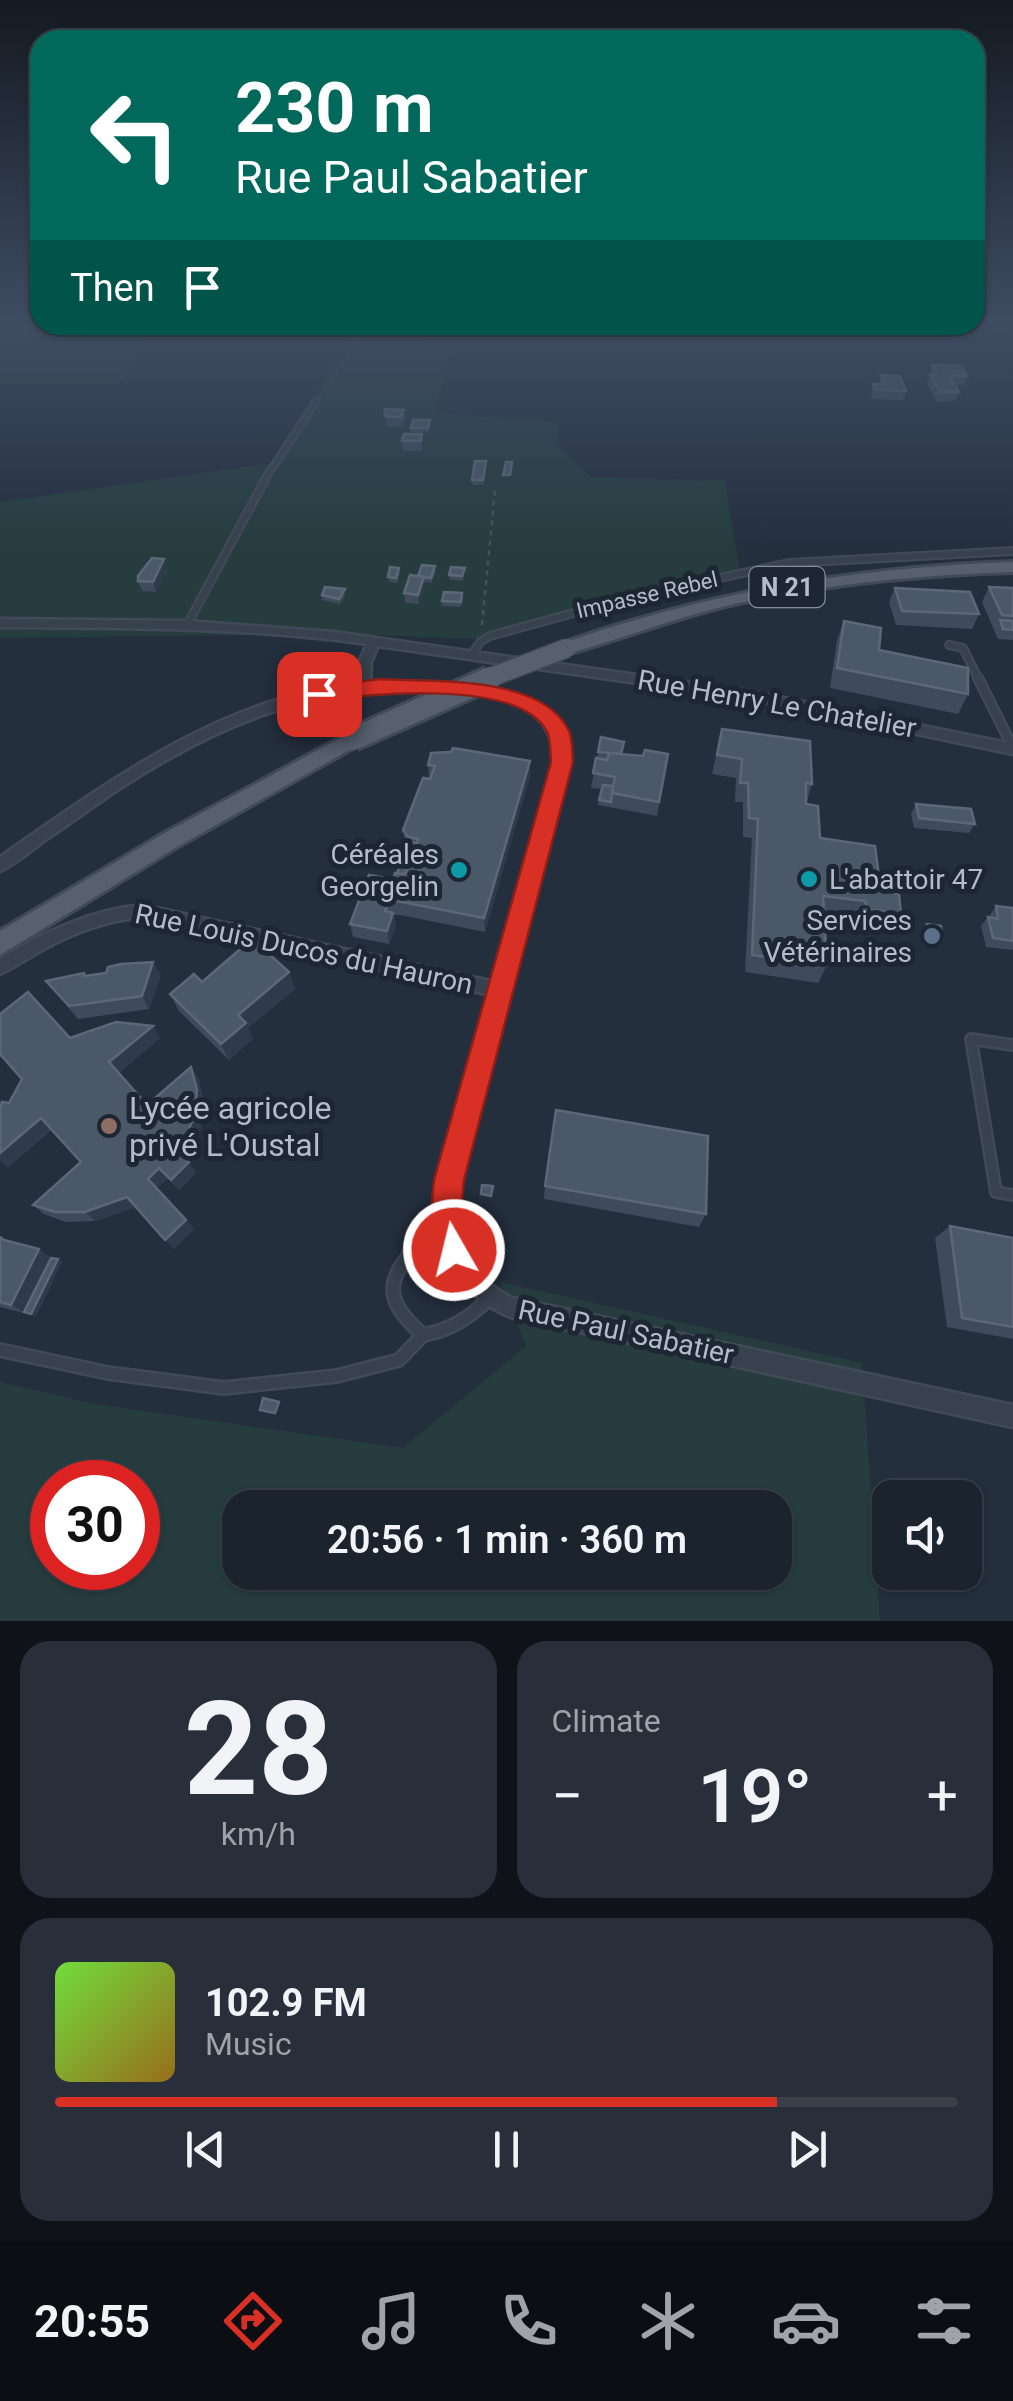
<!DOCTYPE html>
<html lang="en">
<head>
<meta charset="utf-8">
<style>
	body { margin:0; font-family:Roboto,sans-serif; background:#282f3a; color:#f1f3f6; height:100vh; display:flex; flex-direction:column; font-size:38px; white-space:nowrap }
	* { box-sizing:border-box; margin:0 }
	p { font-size:32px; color:#a0a4aa }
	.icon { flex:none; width:55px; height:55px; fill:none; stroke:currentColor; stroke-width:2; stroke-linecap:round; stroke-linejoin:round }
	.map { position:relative; height:1621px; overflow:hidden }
	.drawer { display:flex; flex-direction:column; gap:20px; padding:20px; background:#0f1319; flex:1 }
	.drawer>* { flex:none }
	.hud { position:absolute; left:30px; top:30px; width:955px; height:305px; border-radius:30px; box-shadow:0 2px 8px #0004,0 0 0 2px #39404a; background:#00695c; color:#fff; overflow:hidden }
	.controls { position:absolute; left:872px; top:1480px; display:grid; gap:20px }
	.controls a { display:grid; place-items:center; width:110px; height:110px; border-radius:20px; background:#1b232e; box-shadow:0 2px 8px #0004,0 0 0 2px #39404a; font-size:50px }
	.speed { position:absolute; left:30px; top:1460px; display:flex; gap:20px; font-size:50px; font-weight:700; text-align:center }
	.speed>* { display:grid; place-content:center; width:130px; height:130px; border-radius:50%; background:#1b232e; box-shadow:0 2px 8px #0004,0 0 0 2px #39404a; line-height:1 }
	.speed .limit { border:15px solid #d22; background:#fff; color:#111 }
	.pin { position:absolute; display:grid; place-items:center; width:85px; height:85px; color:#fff; margin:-42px; border-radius:20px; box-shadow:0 5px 15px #0006 }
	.me { position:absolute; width:110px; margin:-55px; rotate:352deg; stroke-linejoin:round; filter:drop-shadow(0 0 8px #0008) }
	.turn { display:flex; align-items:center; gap:35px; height:210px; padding:0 40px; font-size:45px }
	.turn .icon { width:130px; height:130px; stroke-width:2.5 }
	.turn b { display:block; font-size:70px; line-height:85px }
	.then { display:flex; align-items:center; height:95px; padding:0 40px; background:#0003; gap:20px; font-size:38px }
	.big { font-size:75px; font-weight:600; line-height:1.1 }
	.drawer .tile { flex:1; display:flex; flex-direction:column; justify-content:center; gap:15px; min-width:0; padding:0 35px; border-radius:30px; background:#282f3a }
	.drawer .dial { align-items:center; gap:0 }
	.dial b { font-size:130px; line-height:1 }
	.song { display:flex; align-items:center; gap:30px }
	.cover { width:120px; height:120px; border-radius:15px; background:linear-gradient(135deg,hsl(100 70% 55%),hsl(40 70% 35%)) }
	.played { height:10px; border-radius:5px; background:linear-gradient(90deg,#d93025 80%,#39404a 80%) }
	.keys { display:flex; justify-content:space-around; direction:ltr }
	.heat { display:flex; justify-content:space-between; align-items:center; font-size:55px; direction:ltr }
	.drawer .tiles { flex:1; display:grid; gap:20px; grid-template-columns:1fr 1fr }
	.tile:last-child { grid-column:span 2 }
	.trip { position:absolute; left:222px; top:1490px; width:570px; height:100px; border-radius:30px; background:#1b232e; box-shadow:0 2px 8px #0004,0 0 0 2px #39404a; font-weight:600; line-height:100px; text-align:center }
	.tabs { display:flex; height:160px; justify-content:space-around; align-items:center; background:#0b0e12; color:#a0a4aa }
	.tabs .icon { width:70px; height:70px }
	.tabs .on { color:#d93025 }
	.tabs b { font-size:45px; color:#f1f3f6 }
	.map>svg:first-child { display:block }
</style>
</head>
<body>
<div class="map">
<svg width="1013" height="1621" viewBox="0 0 1013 1621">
	<rect width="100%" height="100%" fill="#242f3e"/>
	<g fill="#263c3f" fill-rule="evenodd">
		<polygon points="0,323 156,325 121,383 0,383"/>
		<polygon points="343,338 451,344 435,413 558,422 556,443 590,477 725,481 740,573 472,639 347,634 0,638 0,502 273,463 342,351"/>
		<path d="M500,1282L862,1363L880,1621H0V1382L95,1404L403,1448L526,1346ZM52,1482H138V1568H52ZM240,1508H775V1572H240Z"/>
	</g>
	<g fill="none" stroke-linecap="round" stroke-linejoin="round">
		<g stroke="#414a57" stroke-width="9">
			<polyline id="lane-far4" points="263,482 317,400"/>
		</g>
		<g stroke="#414a57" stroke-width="10">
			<g id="lane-far3">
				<polyline points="187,625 265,480"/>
				<polyline points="949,645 963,648 979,680"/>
				<polyline points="471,656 480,642 490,636 639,595 790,563 1013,551"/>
			</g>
		</g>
		<g stroke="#414a57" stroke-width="12">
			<polyline id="lane-far2" points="978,678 1013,748"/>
		</g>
		<g stroke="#414a57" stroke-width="14">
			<g id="lane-far1">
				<polyline points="1013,1045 971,1039 996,1192 1013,1195"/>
				<polyline points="425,1236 445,1212"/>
			</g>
		</g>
		<g stroke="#414a57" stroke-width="16">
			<g id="lane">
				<path d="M427,1234C390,1275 376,1294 423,1335C451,1330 469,1318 489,1299"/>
				<polyline points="0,1350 108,1373 224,1388 337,1376 399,1360 423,1335"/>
			</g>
		</g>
		<g stroke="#414a57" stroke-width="5">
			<path id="street" d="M0,619L187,621L334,632L749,691L1013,744V754L749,699L378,646L371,662L370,682C403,681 433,682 466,685C517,691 564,701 569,762L458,1180C455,1231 463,1273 512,1298L1013,1405V1427L510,1317C450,1292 435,1241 440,1180L491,995L142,917C105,921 74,932 42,950C28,958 15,967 0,974V959C45,932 89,910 142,905L495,982L555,762C552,715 521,700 478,695C458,693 438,689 418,689C303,689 214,727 119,789C94,806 69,824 44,841C30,851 16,864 0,871V857C108,782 223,696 358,683L359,662L367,644C246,627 122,628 0,627Z"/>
		</g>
		<g stroke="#414a57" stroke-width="6">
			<g id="primary">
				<path d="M1013,562V572C918,575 823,584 730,605C674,618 622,639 567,654L557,648L560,644C708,592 857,567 1013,562Z"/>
				<polygon points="353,731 360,734 364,739 360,744 177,847 0,955 0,931 161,835"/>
			</g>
		</g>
		<g stroke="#3f5557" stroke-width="2.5" stroke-dasharray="5 5" stroke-linecap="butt">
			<polyline points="324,391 354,350 355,325"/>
			<polyline points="482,625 495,490"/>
		</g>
		<use href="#lane-far4" stroke="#38414e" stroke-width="5"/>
		<use href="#lane-far3" stroke="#38414e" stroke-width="6"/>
		<use href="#lane-far2" stroke="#38414e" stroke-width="8"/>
		<use href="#lane-far1" stroke="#38414e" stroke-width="9"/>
		<use href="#lane" stroke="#38414e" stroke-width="11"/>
		<use href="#street" fill="#38414e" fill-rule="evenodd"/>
		<use href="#primary" fill="#56606e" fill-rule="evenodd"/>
		<g stroke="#414a57" stroke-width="21" stroke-linecap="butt">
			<polyline id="primary-bridge-far1" points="484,680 567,648"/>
		</g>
		<g stroke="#414a57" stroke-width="28" stroke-linecap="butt">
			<polyline id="primary-bridge" points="353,739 490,678"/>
		</g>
		<use href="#primary-bridge-far1" stroke="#56606e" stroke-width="18"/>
		<use href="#primary-bridge" stroke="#56606e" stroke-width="22"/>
	</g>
	<g fill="#3f4b5c">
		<polygon points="932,365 967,376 964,385 955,385 959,392 955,401 937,402 927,384"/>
		<polygon points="881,375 906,391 903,400 872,399 871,394 873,384 879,385"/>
		<polygon points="404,410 405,419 402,427 386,426 385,416"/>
		<polygon points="430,425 428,433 411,432 411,428"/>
		<polygon points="422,434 422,451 403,451 402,441"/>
		<polygon points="486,461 483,485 473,485 472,480"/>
		<polygon points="164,559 168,569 156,592 142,591 138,581"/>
		<polygon points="399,568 400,573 397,583 389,582 388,577"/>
		<polygon points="465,568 463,581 450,580 449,575"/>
		<polygon points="436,571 431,583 425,582 425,587 419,604 405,603 404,593 418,576"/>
		<polygon points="989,587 1013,588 1013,640 998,639 982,602"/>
		<polygon points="895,588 979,614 972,629 896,625 889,602"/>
		<polygon points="346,594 340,604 322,600 322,595"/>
		<polygon points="462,598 461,607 442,606 442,601"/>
		<polygon points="844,621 879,650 968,694 958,714 830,688 837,640"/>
		<polygon points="722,729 812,784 806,804 820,838 879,876 886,891 901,914 891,932 858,927 856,919 824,915 827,965 818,983 745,972 752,838 743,837 743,802 735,802 736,778 712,774"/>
		<polygon points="598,752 643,756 668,754 657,816 598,805 602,789 591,788"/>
		<polygon points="428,765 530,776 485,932 400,915 394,915 396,926 389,944 353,937 350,924 397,873 407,847 405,844 403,830 429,779"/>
		<polygon points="916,804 975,824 969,833 914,828 911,814"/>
		<polygon points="996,906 1013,908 1013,950 986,947 981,926 988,917 990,918 990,915"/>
		<polygon points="927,924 942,940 940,944 925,942 924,929"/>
		<polygon points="289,972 295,989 248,1028 253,1039 229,1060 179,1011 170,994 202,982"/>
		<polygon points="161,975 149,1009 78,1019 46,981 86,976"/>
		<polygon points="153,1026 160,1038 119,1073 147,1105 191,1067 198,1078 204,1102 201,1129 187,1160 196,1173 179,1190 168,1178 157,1188 194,1229 174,1249 136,1207 95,1221 66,1222 44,1214 33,1205 81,1162 51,1130 8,1167 0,1160 0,1108 9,1103 22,1079 70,1038"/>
		<polygon points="545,1186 706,1214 699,1227 544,1199"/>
		<polygon points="950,1226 1013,1238 1013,1339 947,1327 935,1238"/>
		<polygon points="0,1236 5,1240 39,1249 51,1258 58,1259 62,1262 36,1316 0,1307"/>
	</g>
	<g fill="#2f3b4b">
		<polygon points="164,559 168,569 156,592 153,582"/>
		<polygon points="424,577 425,587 419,604 418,595"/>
		<polygon points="530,761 530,776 485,932 484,918"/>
		<polygon points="393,913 396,926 389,944 387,931"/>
		<polygon points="153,962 161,975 149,1009 142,996"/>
		<polygon points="289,972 295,989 248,1028 253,1039 229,1060 221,1044 238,1015"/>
		<polygon points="153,1026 160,1038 118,1074 109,1062"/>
		<polygon points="191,1067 198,1078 204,1102 201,1129 186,1162 178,1151"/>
		<polygon points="41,1118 51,1129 8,1167 0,1160 0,1153"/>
		<polygon points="189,1162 196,1173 179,1190 171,1180"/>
		<polygon points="159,1168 168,1178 157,1189 148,1179"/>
		<polygon points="127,1197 136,1207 95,1221 85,1212"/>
		<polygon points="186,1220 194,1229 174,1249 165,1240"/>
		<polygon points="39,1249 54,1260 24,1312 28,1315 11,1305"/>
		<polygon points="58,1259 62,1262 36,1316 31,1314"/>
	</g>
	<g fill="#4b5868" stroke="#5c6777" stroke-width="2.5">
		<polygon points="932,365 961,366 967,376 950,376 959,392 940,392 930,375 937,375"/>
		<polygon points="881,375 900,376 906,391 875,390 873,384 884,385"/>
		<polygon points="385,409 404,410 401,417 385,416"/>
		<polygon points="413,420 430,420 428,428 411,428"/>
		<polygon points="404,434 422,434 421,441 402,441"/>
		<polygon points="475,461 486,461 483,480 472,480"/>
		<polygon points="506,462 512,462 510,475 503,475"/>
		<polygon points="152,558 164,559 153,582 138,581 138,576"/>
		<polygon points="422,565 435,566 431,578 418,576"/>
		<polygon points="390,567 399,568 396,578 388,577"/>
		<polygon points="451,567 465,568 462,576 449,575"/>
		<polygon points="410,575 424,577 418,595 404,593"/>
		<polygon points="325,587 345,589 339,599 322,595"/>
		<polygon points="989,587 1013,588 1013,616 1002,615"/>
		<polygon points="895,588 970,592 979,614 902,611"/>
		<polygon points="444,592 462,593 461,602 442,601"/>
		<polygon points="1000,620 1013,621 1013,630 1003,629"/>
		<polygon points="844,621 881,628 879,650 968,668 968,694 837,668"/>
		<polygon points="722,729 810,741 812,784 806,783 806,804 818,806 820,838 875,846 879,876 885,876 886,892 899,894 901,914 867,909 865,901 823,896 827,965 752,955 758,819 749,818 748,783 740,783 742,759 717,755"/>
		<polygon points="601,737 624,742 621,754 598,752"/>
		<polygon points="453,748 530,761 484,918 397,901 389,902 385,911 393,913 387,931 350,924 369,875 393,879 395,873 405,874 418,839 408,837 403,830 423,778 430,779 435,766 428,765 431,753 451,752"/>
		<polygon points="645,750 668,754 659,802 612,793 615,777 593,773 596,758 607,760 609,753 643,756"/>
		<polygon points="603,785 613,786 611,802 599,800"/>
		<polygon points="916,804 971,809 975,824 919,818"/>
		<polygon points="409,841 417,843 405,874 397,873"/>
		<polygon points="996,906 1013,908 1013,941 993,938 988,917 998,919"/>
		<polygon points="927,924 941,926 942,940 928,938"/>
		<polygon points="252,939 289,972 238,1015 246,1023 221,1044 170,994 194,974 202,982"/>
		<polygon points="153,962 142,996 69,1006 46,981 84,973 84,976 106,973 108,967 121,964"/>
		<polygon points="28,992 70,1038 116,1022 153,1026 109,1062 147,1105 191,1067 197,1090 194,1118 178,1151 189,1162 171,1180 159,1168 148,1179 186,1220 165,1240 127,1197 85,1212 55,1212 33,1205 81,1162 41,1118 0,1153 0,1108 2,1102 9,1103 22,1079 0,1054 0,1014"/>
		<polygon points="556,1110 708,1136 706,1214 545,1186"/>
		<polygon points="482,1185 493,1186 491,1196 481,1194"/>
		<polygon points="950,1226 1013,1238 1013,1327 962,1318"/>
		<polygon points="0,1237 4,1240 39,1249 11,1305 0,1302"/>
		<polygon points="51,1258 58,1259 31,1314 24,1312"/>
		<polygon points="263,1398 279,1402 275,1413 260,1410"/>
	</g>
	<linearGradient id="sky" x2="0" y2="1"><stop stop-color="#141a22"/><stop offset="0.59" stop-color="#3f4d63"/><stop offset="1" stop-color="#3f4d63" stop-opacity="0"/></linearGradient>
	<rect width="1013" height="550" fill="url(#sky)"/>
	<path fill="#d93025" stroke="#8d1f18" stroke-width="2.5" d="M380,679C433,682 543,675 569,731C573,740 572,753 573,762L464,1180L461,1212L469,1250L465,1261L454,1266L442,1261C431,1234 430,1209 434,1180L551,762C550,753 551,740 547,732C520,678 368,694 319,701L309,694L319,687Z"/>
	<g fill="#0f9aa8" stroke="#1d2633" stroke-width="4">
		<circle cx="459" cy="870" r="10"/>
		<circle cx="809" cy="879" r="10"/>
	</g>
	<circle fill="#5c6f8a" stroke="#1d2633" stroke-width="4" cx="932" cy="936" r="10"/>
	<circle fill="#8d6e63" stroke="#1d2633" stroke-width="4" cx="109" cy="1126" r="10"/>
	<g text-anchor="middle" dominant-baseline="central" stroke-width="10" stroke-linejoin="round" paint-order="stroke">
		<g font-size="22" fill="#b4bcc9" stroke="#1d2633">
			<text transform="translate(647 595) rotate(-13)">Impasse Rebel</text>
		</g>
		<rect fill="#1d2633" stroke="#878f9c" stroke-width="2.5" x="749.5" y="567" width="75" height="40" rx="8"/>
		<g font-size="25" font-weight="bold" fill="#b4bcc9">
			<text x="787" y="587">N 21</text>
		</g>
		<g font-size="28" fill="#b4bcc9" stroke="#1d2633">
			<text transform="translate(777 704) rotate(10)">Rue Henry Le Chatelier</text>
			<text transform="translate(304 949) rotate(12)">Rue Louis Ducos du Hauron</text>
			<text transform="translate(626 1332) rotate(12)">Rue Paul Sabatier</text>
		</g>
		<g font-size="28" fill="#b4bcc9" stroke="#1d2633" text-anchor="end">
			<text x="439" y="854">Céréales<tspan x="439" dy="32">Georgelin</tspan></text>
			<text x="829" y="879" text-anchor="start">L'abattoir 47</text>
			<text x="912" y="920">Services<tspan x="912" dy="32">Vétérinaires</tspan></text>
		</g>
		<g font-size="32" fill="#b4bcc9" stroke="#1d2633" text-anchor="start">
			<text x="129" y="1108">Lycée agricole<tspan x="129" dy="37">privé L'Oustal</tspan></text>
		</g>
	</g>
</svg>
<div class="controls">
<a><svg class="icon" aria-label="sound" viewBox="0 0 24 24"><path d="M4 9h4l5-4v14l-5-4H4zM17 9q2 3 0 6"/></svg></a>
</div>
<div class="speed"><div class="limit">30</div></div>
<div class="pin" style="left:319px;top:694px;background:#d93025"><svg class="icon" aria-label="arrive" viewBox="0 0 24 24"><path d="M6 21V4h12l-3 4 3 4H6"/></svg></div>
<svg class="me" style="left:454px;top:1250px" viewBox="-20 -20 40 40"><circle r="17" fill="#d93025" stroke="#fff" stroke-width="3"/><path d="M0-11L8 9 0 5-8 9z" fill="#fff"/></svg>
<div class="trip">20:56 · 1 min · 360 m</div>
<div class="hud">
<div class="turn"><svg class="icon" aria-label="left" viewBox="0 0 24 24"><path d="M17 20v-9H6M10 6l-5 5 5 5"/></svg><div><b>230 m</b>Rue Paul Sabatier</div></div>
<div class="then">Then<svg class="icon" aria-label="arrive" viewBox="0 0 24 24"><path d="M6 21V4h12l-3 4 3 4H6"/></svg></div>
</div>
</div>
<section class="drawer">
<div class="tiles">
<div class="tile dial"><b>28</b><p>km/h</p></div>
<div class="tile"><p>Climate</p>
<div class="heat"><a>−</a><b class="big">19°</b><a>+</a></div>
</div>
<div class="tile">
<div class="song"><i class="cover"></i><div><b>102.9 FM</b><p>Music</p></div></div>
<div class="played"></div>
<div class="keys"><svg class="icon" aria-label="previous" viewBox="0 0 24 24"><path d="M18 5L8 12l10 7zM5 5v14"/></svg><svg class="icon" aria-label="pause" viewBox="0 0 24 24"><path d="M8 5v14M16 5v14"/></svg><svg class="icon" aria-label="next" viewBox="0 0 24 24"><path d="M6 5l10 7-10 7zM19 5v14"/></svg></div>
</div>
</div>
</section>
<nav class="tabs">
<b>20:55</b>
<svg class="icon on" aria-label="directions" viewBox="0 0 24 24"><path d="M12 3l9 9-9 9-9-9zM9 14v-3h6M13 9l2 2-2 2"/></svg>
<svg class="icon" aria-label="music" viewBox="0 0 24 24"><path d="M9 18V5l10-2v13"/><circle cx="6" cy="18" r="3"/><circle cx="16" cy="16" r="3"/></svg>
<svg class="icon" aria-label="phone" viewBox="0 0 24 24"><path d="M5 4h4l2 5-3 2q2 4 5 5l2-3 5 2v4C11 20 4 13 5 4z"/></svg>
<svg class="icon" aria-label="climate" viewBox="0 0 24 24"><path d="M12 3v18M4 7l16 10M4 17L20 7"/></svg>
<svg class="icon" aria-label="car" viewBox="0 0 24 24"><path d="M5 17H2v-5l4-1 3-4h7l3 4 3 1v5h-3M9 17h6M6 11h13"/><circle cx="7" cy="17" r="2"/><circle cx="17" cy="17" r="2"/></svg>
<svg class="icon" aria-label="filters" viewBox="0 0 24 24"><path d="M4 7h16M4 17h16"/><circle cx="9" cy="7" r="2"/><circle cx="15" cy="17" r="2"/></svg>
</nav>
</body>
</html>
